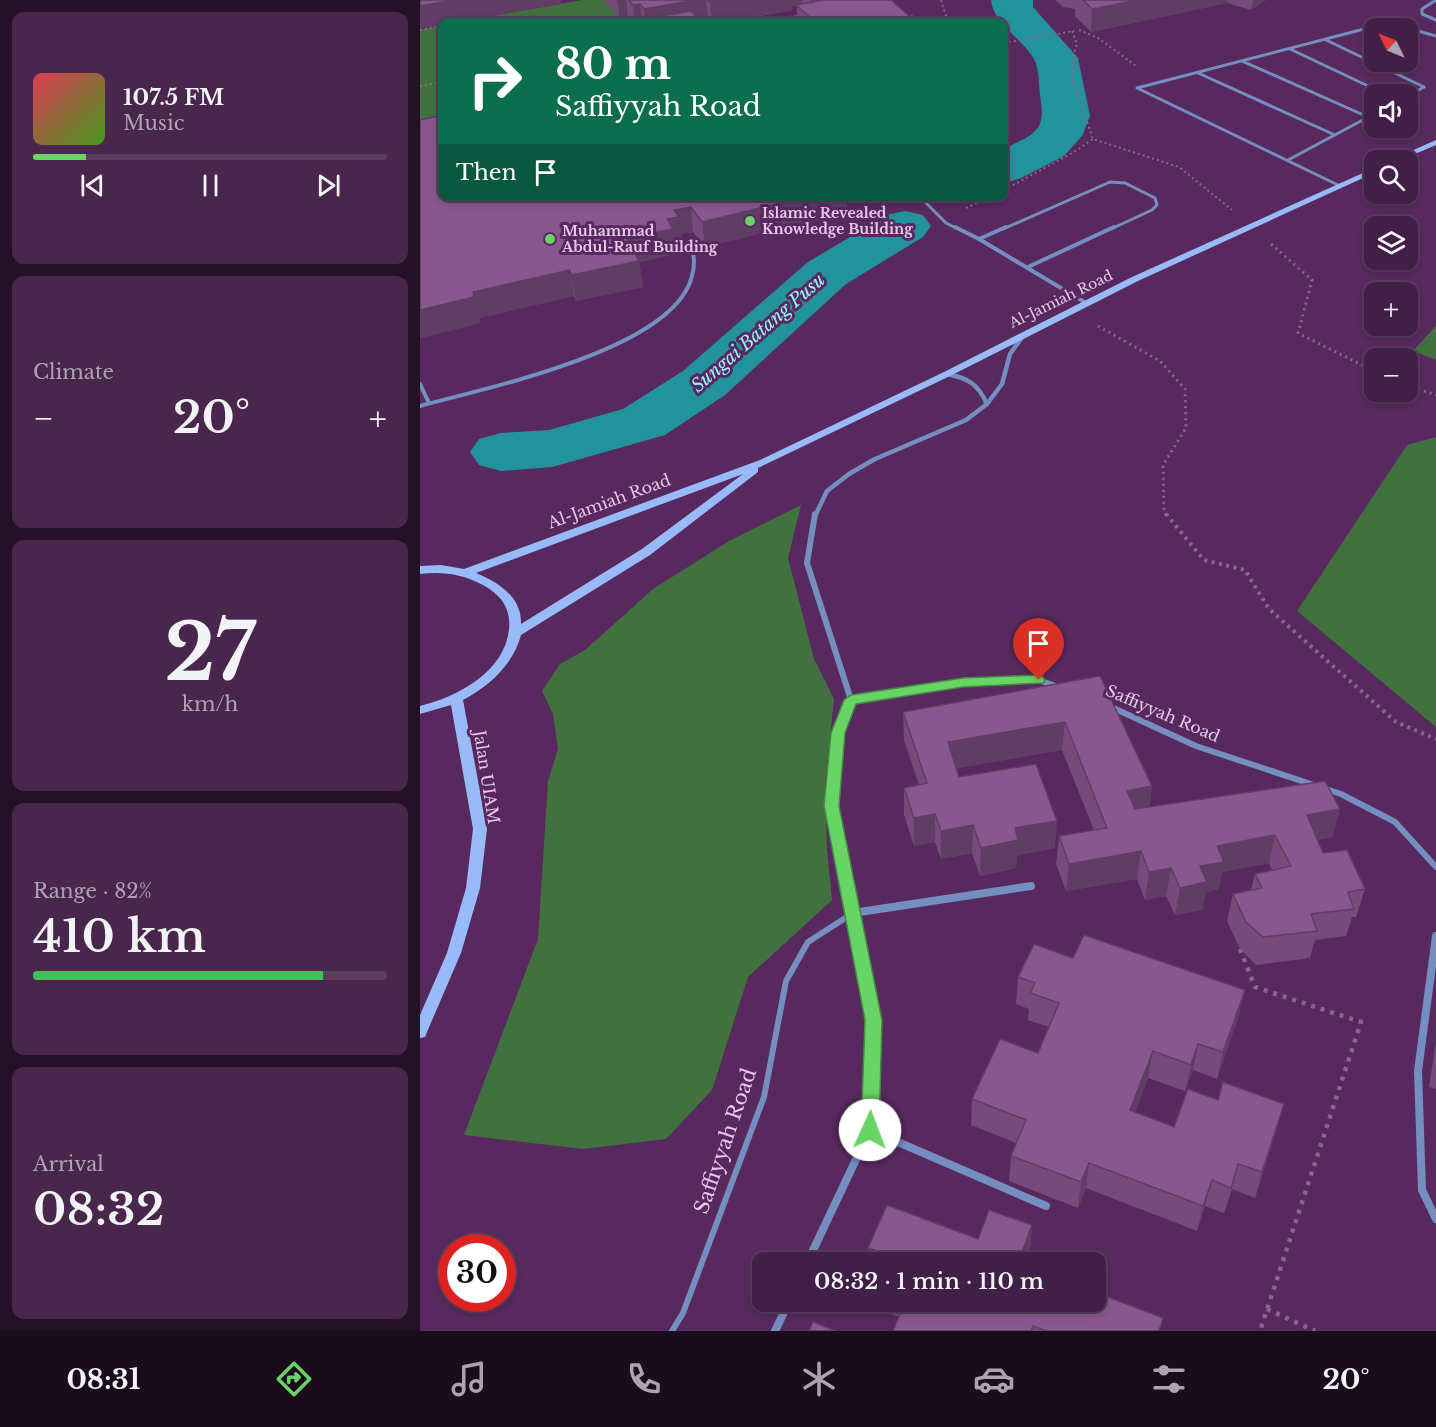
<!DOCTYPE html>
<html lang="en">
<head>
<meta charset="utf-8">
<style>
	body { margin:0; font-family:"Libre Baskerville",serif; background:#49274d; color:#f1f3f6; height:100vh; display:flex; flex-direction:column; font-size:22px; white-space:nowrap }
	* { box-sizing:border-box; margin:0 }
	p { font-size:20px; color:#aea2b3 }
	.icon { flex:none; width:33px; height:33px; fill:none; stroke:currentColor; stroke-width:2; stroke-linecap:round; stroke-linejoin:round }
	.map { position:relative; flex:1; overflow:hidden }
	.details { display:flex; flex-direction:column; gap:12px; padding:12px; background:#241126; width:420px }
	.details>* { flex:none }
	.banner { position:absolute; left:18px; top:18px; width:570px; height:183px; border-radius:12px; box-shadow:0 3px 9px #0003,0 0 0 2px #5a3d5f; background:#0b6e4f; color:#fff; overflow:hidden }
	.needle { width:39px; rotate:313deg }
	.buttons { position:absolute; left:944px; top:18px; display:grid; gap:12px }
	.buttons a { display:grid; place-items:center; width:54px; height:54px; border-radius:12px; background:#421f46; box-shadow:0 3px 9px #0003,0 0 0 2px #5a3d5f; font-size:30px }
	.speed { position:absolute; left:18px; top:1234px; display:flex; gap:12px; font-size:30px; font-weight:700; text-align:center }
	.speed>* { display:grid; place-content:center; width:78px; height:78px; border-radius:50%; background:#421f46; box-shadow:0 3px 9px #0003,0 0 0 2px #5a3d5f; line-height:1 }
	.speed .limit { border:9px solid #d22; background:#fff; color:#111 }
	.pin { position:absolute; display:grid; place-items:center; width:51px; height:51px; color:#fff; margin:-62px -26px; border-radius:50% 50% 50% 0; rotate:-45deg; box-shadow:0 0 6px #0007 }
	.pin .icon { rotate:45deg }
	.me { position:absolute; width:66px; margin:-33px; rotate:2deg; stroke-linejoin:round; filter:drop-shadow(0 0 4px #0008) }
	.turn { display:flex; align-items:center; gap:21px; height:126px; padding:0 18px; font-size:27px }
	.turn .icon { width:78px; height:78px; stroke-width:2.5 }
	.turn b { display:block; font-size:42px; line-height:51px }
	.then { display:flex; align-items:center; height:57px; padding:0 18px; background:#0003; gap:12px; font-size:22px }
	.big { font-size:45px; font-weight:600; line-height:1.1 }
	.details .tile { flex:1; display:flex; flex-direction:column; justify-content:center; gap:9px; min-width:0; padding:0 21px; border-radius:12px; background:#49274d }
	.details .dial { align-items:center; gap:0 }
	.dial b { font-size:78px; line-height:1 }
	.song { display:flex; align-items:center; gap:18px }
	.cover { width:72px; height:72px; border-radius:9px; background:linear-gradient(135deg,hsl(350 70% 55%),hsl(100 70% 35%)) }
	.played { height:6px; border-radius:3px; background:linear-gradient(90deg,#68d465 15%,#5a3d5f 15%) }
	.keys { display:flex; justify-content:space-around; direction:ltr }
	.heat { display:flex; justify-content:space-between; align-items:center; font-size:33px; direction:ltr }
	.charge { height:9px; border-radius:4px; background:linear-gradient(90deg,#34c759 82%,#5a3d5f 0) }
	.trip { position:absolute; left:332px; top:1252px; width:354px; height:60px; border-radius:12px; background:#421f46; box-shadow:0 3px 9px #0003,0 0 0 2px #5a3d5f; font-weight:600; line-height:60px; text-align:center }
	.menu { display:flex; height:96px; justify-content:space-around; align-items:center; background:#1a0c1c; color:#aea2b3 }
	.menu .icon { width:42px; height:42px }
	.menu .active { color:#68d465 }
	.menu b { font-size:27px; color:#f1f3f6 }
	main { display:flex; flex:1; min-height:0 }
	.map>svg:first-child { display:block }
</style>
</head>
<body>
<main>
<section class="details">
<div class="tile">
<div class="song"><i class="cover"></i><div><b>107.5 FM</b><p>Music</p></div></div>
<div class="played"></div>
<div class="keys"><svg class="icon" aria-label="previous" viewBox="0 0 24 24"><path d="M18 5L8 12l10 7zM5 5v14"/></svg><svg class="icon" aria-label="pause" viewBox="0 0 24 24"><path d="M8 5v14M16 5v14"/></svg><svg class="icon" aria-label="next" viewBox="0 0 24 24"><path d="M6 5l10 7-10 7zM19 5v14"/></svg></div>
</div>
<div class="tile"><p>Climate</p>
<div class="heat"><a>−</a><b class="big">20°</b><a>+</a></div>
</div>
<div class="tile dial"><b>27</b><p>km/h</p></div>
<div class="tile"><p>Range · 82%</p><b class="big">410 km</b><div class="charge"></div></div>
<div class="tile"><p>Arrival</p><b class="big">08:32</b></div>
</section>
<div class="map">
<svg width="1016" height="1331" viewBox="0 0 1016 1331">
	<rect width="100%" height="100%" fill="#58295e"/>
	<g fill="#427140">
		<polygon points="162,0 185,0 204,22 38,22"/>
		<polygon points="22,25 22,140 0,144 0,30"/>
		<polygon points="1016,326 1016,360 993,351"/>
		<polygon points="1016,437 1016,727 877,611 987,445"/>
		<polygon points="381,505 368,558 394,659 414,699 405,784 407,850 412,900 328,977 292,1090 246,1139 163,1149 44,1135 118,939 128,781 138,749 133,714 122,691 140,664 165,650 233,589 309,541"/>
	</g>
	<g fill="none" stroke-linecap="round" stroke-linejoin="round">
		<g fill="#22939c" fill-rule="evenodd">
			<path d="M571,0H613V7L658,58L670,116L662,136L644,156L601,178L584,183V149C613,134 627,133 620,96C619,85 619,68 614,59C602,38 574,25 571,0Z"/>
			<polygon points="485,211 503,215 511,226 503,237 426,284 305,395 245,435 132,467 81,471 59,465 50,452 59,439 81,433 129,430 203,409 263,371 388,262 467,215"/>
		</g>
		<g stroke="#8c6490" stroke-width="2" stroke-dasharray="2 3" stroke-linecap="butt">
			<polyline points="521,0 526,16 532,22"/>
			<polyline points="486,15 517,22"/>
			<polyline points="62,18 65,17 69,22"/>
			<polyline points="340,22 382,15"/>
			<polyline points="0,30 22,25"/>
			<polyline points="659,30 678,38 716,66"/>
			<polyline points="652,31 657,44 653,56 653,80 673,139 759,167 812,210"/>
			<polyline points="584,43 654,31"/>
			<polyline points="0,86 22,82"/>
			<polyline points="584,190 654,152 673,139"/>
			<polyline points="546,208 570,196"/>
		</g>
		<g stroke="#8c6490" stroke-width="3" stroke-dasharray="2 4" stroke-linecap="butt">
			<polyline points="851,244 892,280 878,333 954,371"/>
			<polyline points="678,326 740,361 765,389 766,428 743,465 744,512 747,516"/>
			<polyline points="987,385 1016,395"/>
		</g>
		<polyline stroke="#8c6490" stroke-width="4" stroke-dasharray="3 4.5" stroke-linecap="butt" points="746,514 784,560 825,570 849,609 976,722 1016,739"/>
		<g stroke="#8c6490" stroke-width="4.5" stroke-dasharray="4 6" stroke-linecap="butt">
			<polyline points="820,949 835,987 941,1022 840,1331"/>
			<polyline points="847,1309 895,1331"/>
		</g>
		<g stroke="#748ec0" stroke-width="3">
			<polyline points="1016,0 1002,9 1002,14 1016,20"/>
			<polyline points="906,40 1004,87"/>
			<polyline points="870,49 965,94"/>
			<polyline points="822,61 948,117"/>
			<polyline points="778,73 915,135"/>
			<polyline points="987,97 1004,87"/>
			<polyline points="868,160 954,114"/>
			<polyline points="920,186 717,88 948,28 984,27 1016,36"/>
			<polyline points="232,196 240,207"/>
			<polyline points="499,196 526,223 538,229"/>
			<polyline points="583,229 690,182 705,183 735,198 737,205 732,210 691,229"/>
		</g>
		<g stroke="#748ec0" stroke-width="4">
			<polyline points="535,227 559,239 666,303"/>
			<polyline points="559,239 586,227"/>
			<polyline points="608,267 694,227"/>
			<polyline points="0,384 9,403"/>
			<path d="M0,406C65,388 254,350 272,276C275,265 275,255 270,245"/>
		</g>
		<polyline stroke="#748ec0" stroke-width="6" points="252,1331 263,1313 344,1097 366,981 388,942 433,913"/>
		<g stroke="#748ec0" stroke-width="4.5">
			<path d="M527,374C548,378 558,384 567,404"/>
			<polyline points="395,516 407,491 429,474 455,459 546,420 567,404 582,384 590,354 603,336"/>
		</g>
		<g stroke="#748ec0" stroke-width="6">
			<polyline points="395,514 387,563 431,700 418,733 412,806 426,877"/>
			<polyline points="431,700 543,683 619,680 638,687"/>
			<polyline points="689,706 776,746 921,794 975,822 1016,867"/>
		</g>
		<g stroke="#748ec0" stroke-width="8">
			<polyline points="433,913 611,886"/>
			<polyline points="1016,936 998,1071 1002,1190 1016,1219"/>
			<polyline points="450,1130 626,1206"/>
			<polyline points="387,1263 450,1130 453,1020 425,876"/>
			<polyline points="355,1331 369,1302"/>
		</g>
		<g fill="#99baf9" fill-rule="evenodd">
			<polygon points="1016,140 1016,145 981,160 971,160"/>
			<path d="M954,168V173L718,281L530,376L338,468V472L230,555L101,635C93,665 69,686 43,700L67,829L60,888L41,953L7,1032L5,1037L0,1038V1015L27,953L46,888L53,829L31,705L0,714V706C37,697 85,672 89,629C91,608 81,595 63,585C43,574 22,571 0,574V566L21,565L44,569L340,460L524,372L712,277ZM323,474L222,549L101,624C102,597 78,582 56,573Z"/>
		</g>
	</g>
	<g fill="#764b7b">
		<polygon points="184,0 471,0 496,22 377,21 377,5 372,6 372,10 319,20 290,22 288,21 281,22 212,22 208,18 200,19"/>
		<polygon points="635,0 846,0 831,10 807,3 671,32 655,16 655,9 643,7"/>
		<polygon points="22,196 234,202 261,196 426,196 427,213 285,247 273,232 261,234 262,242 255,244 256,254 219,262 223,287 156,301 154,296 59,318 60,323 0,338"/>
		<polygon points="680,676 732,786 729,807 920,809 912,837 897,840 903,853 945,889 936,917 932,917 926,936 895,940 890,958 836,965 820,949 807,921 813,894 831,890 835,874 852,870 849,863 802,872 799,889 786,892 782,910 755,915 746,896 725,900 717,879 646,891 636,864 639,836 674,830 642,750 536,768 539,777 635,848 597,855 596,868 560,876 552,853 521,859 515,842 494,846 484,815 484,788 499,785 484,740 483,712"/>
		<polygon points="653,958 825,990 818,1017 797,1079 773,1070 765,1091 728,1078 715,1112 754,1127 856,1131 835,1198 812,1189 804,1213 785,1206 777,1231 666,1188 658,1208 589,1181 591,1156 596,1143 551,1125 552,1099 618,1053 629,1027 608,1020 609,1009 596,1004 598,977"/>
		<polygon points="1016,1042 1016,1089 1009,1087"/>
		<polygon points="612,1225 610,1250 605,1263 449,1263 448,1248 558,1239"/>
		<polygon points="463,1302 675,1302 740,1331 473,1331 479,1317 463,1311"/>
	</g>
	<g fill="#603d64">
		<polygon points="34,0 141,0 141,4 38,22 22,22 22,25 0,29 0,6"/>
		<polygon points="197,0 206,0 208,18 200,19"/>
		<polygon points="276,0 286,0 288,21 278,22 225,19 224,9"/>
		<polygon points="303,0 383,0 383,4 372,6 372,10 304,22 292,22 290,2"/>
		<polygon points="718,0 808,0 807,3 671,32 672,9"/>
		<polygon points="833,0 846,0 831,10"/>
		<polygon points="220,4 222,22 215,22 213,5"/>
		<polygon points="390,196 426,196 427,213 285,247 282,222"/>
		<polygon points="271,207 273,232 261,234 262,242 255,244 256,254 219,262 223,287 156,301 151,275 206,238 247,219 254,210"/>
		<polygon points="150,270 154,296 59,318 53,292"/>
		<polygon points="54,297 60,323 0,338 0,310"/>
		<polygon points="645,722 642,750 528,770 528,742"/>
		<polygon points="732,786 728,813 704,819 707,791"/>
		<polygon points="920,809 912,837 880,843 887,815"/>
		<polygon points="515,814 515,842 494,846 494,818"/>
		<polygon points="637,821 635,848 597,855 596,868 560,876 561,848 595,828"/>
		<polygon points="553,825 552,853 521,859 521,831"/>
		<polygon points="855,835 849,863 802,872 799,889 786,892 782,910 755,915 760,888 797,846"/>
		<polygon points="721,851 717,879 646,891 649,864"/>
		<polygon points="751,868 746,896 725,900 729,872"/>
		<polygon points="825,990 818,1017 797,1079 803,1052"/>
		<polygon points="778,1044 773,1070 765,1091 771,1065"/>
		<polygon points="733,1051 728,1078 706,1136 710,1110"/>
		<polygon points="864,1104 856,1131 835,1198 842,1172"/>
		<polygon points="669,1163 666,1188 658,1208 661,1182"/>
		<polygon points="792,1180 785,1206 777,1231 783,1206"/>
		<polygon points="612,1225 610,1250 605,1263 598,1263"/>
	</g>
	<g fill="#89578f" stroke="#603d64" stroke-width="1.5">
		<polygon points="0,0 34,0 0,6"/>
		<polygon points="209,0 276,0 224,9 220,4 213,5"/>
		<polygon points="287,0 303,0 290,2"/>
		<polygon points="391,0 403,0 392,2"/>
		<polygon points="403,0 471,0 496,22 367,22 391,18 376,5"/>
		<polygon points="663,0 718,0 672,9"/>
		<polygon points="271,11 281,22 229,22 225,19"/>
		<polygon points="317,17 322,22 289,22"/>
		<polygon points="546,20 549,22 531,22"/>
		<polygon points="22,115 22,196 231,196 234,202 260,196 390,196 282,222 271,207 254,210 259,217 247,219 253,229 206,238 219,261 151,275 150,270 53,292 54,297 0,310 0,120"/>
		<polygon points="680,676 732,786 707,791 715,809 905,781 920,809 887,815 903,853 927,850 945,889 928,892 934,909 891,914 897,931 843,937 826,922 813,894 842,888 835,874 871,866 855,835 797,846 804,862 780,866 787,882 760,888 751,868 729,872 721,851 649,864 639,836 687,828 645,722 528,742 539,777 616,764 637,821 595,828 598,840 561,848 553,825 521,831 515,814 494,818 484,788 507,783 483,712"/>
		<polygon points="664,935 825,990 803,1052 778,1044 771,1065 733,1051 710,1110 754,1127 768,1089 798,1100 803,1082 864,1104 842,1172 818,1164 811,1188 792,1180 783,1206 669,1163 661,1182 591,1156 606,1120 552,1099 580,1039 618,1053 639,1003 610,993 615,983 598,977 614,944 653,958"/>
		<polygon points="467,1205 558,1239 569,1210 612,1225 598,1263 473,1263 475,1257 448,1248"/>
		<polygon points="675,1292 743,1318 739,1331 626,1331 613,1326 611,1331 473,1331 485,1302 675,1302"/>
		<polygon points="393,1322 416,1331 389,1331"/>
	</g>
	<polygon fill="#68d465" stroke="#448a42" stroke-width="1.5" points="619,675 623,677 625,680 623,683 543,687 436,704 425,733 419,806 462,1020 459,1130 456,1136 450,1138 444,1136 441,1130 445,1020 404,806 411,733 424,700 431,695 543,678"/>
	<g fill="#68d465" stroke="#58295e" stroke-width="2">
		<circle cx="330" cy="221" r="6"/>
		<circle cx="130" cy="239" r="6"/>
	</g>
	<g text-anchor="middle" dominant-baseline="central" stroke-width="6" stroke-linejoin="round" paint-order="stroke">
		<g font-size="14" font-weight="bold" fill="#e5c9e8" stroke="#58295e" text-anchor="start">
			<text x="342" y="213">Islamic Revealed<tspan x="342" dy="16">Knowledge Building</tspan></text>
			<text x="142" y="231">Muhammad<tspan x="142" dy="16">Abdul-Rauf Building</tspan></text>
		</g>
		<g font-size="14" fill="#e5c9e8" stroke="#58295e">
			<text transform="translate(641 299) rotate(-26)">Al-Jamiah Road</text>
		</g>
		<g font-size="16" fill="#e5c9e8" stroke="#58295e">
			<text transform="translate(189 501) rotate(-20)">Al-Jamiah Road</text>
			<text transform="translate(743 713) rotate(23)">Saffiyyah Road</text>
			<text transform="translate(67 777) rotate(81)">Jalan UIAM</text>
		</g>
		<g font-size="18" font-style="italic" fill="#97f5fd" stroke="#58295e">
			<text transform="translate(338 333) rotate(-41)">Sungai Batang Pusu</text>
		</g>
		<g font-size="20" fill="#e5c9e8" stroke="#58295e">
			<text transform="translate(305 1141) rotate(-71)">Saffiyyah Road</text>
		</g>
	</g>
</svg>
<div class="buttons">
<a><svg class="needle" viewBox="-14 -14 28 28"><path d="M0-13l5 13h-10z" fill="#e53935"/><path d="M0 13l5-13h-10z" fill="#aea2b3"/></svg></a>
<a><svg class="icon" aria-label="sound" viewBox="0 0 24 24"><path d="M4 9h4l5-4v14l-5-4H4zM17 9q2 3 0 6"/></svg></a>
<a><svg class="icon" aria-label="search" viewBox="0 0 24 24"><circle cx="10" cy="10" r="6"/><path d="M15 15l6 6"/></svg></a>
<a><svg class="icon" aria-label="layers" viewBox="0 0 24 24"><path d="M12 4l9 5-9 5-9-5zM3 14l9 5 9-5"/></svg></a>
<a>+</a>
<a>−</a>
</div>
<div class="speed"><div class="limit">30</div></div>
<div class="pin" style="left:619px;top:680px;background:#d93025"><svg class="icon" aria-label="arrive" viewBox="0 0 24 24"><path d="M6 21V4h12l-3 4 3 4H6"/></svg></div>
<svg class="me" style="left:450px;top:1130px" viewBox="-20 -20 40 40"><circle r="19" fill="#fff"/><path d="M0-13L10 11 0 6-10 11z" fill="#68d465"/></svg>
<div class="trip">08:32 · 1 min · 110 m</div>
<div class="banner">
<div class="turn"><svg class="icon" aria-label="right" viewBox="0 0 24 24"><path d="M7 20v-9h11M14 6l5 5-5 5"/></svg><div><b>80 m</b>Saffiyyah Road</div></div>
<div class="then">Then<svg class="icon" aria-label="arrive" viewBox="0 0 24 24"><path d="M6 21V4h12l-3 4 3 4H6"/></svg></div>
</div>
</div>
</main>
<nav class="menu">
<b>08:31</b>
<svg class="icon active" aria-label="directions" viewBox="0 0 24 24"><path d="M12 3l9 9-9 9-9-9zM9 14v-3h6M13 9l2 2-2 2"/></svg>
<svg class="icon" aria-label="music" viewBox="0 0 24 24"><path d="M9 18V5l10-2v13"/><circle cx="6" cy="18" r="3"/><circle cx="16" cy="16" r="3"/></svg>
<svg class="icon" aria-label="phone" viewBox="0 0 24 24"><path d="M5 4h4l2 5-3 2q2 4 5 5l2-3 5 2v4C11 20 4 13 5 4z"/></svg>
<svg class="icon" aria-label="climate" viewBox="0 0 24 24"><path d="M12 3v18M4 7l16 10M4 17L20 7"/></svg>
<svg class="icon" aria-label="car" viewBox="0 0 24 24"><path d="M5 17H2v-5l4-1 3-4h7l3 4 3 1v5h-3M9 17h6M6 11h13"/><circle cx="7" cy="17" r="2"/><circle cx="17" cy="17" r="2"/></svg>
<svg class="icon" aria-label="filters" viewBox="0 0 24 24"><path d="M4 7h16M4 17h16"/><circle cx="9" cy="7" r="2"/><circle cx="15" cy="17" r="2"/></svg>
<b>20°</b>
</nav>
</body>
</html>
